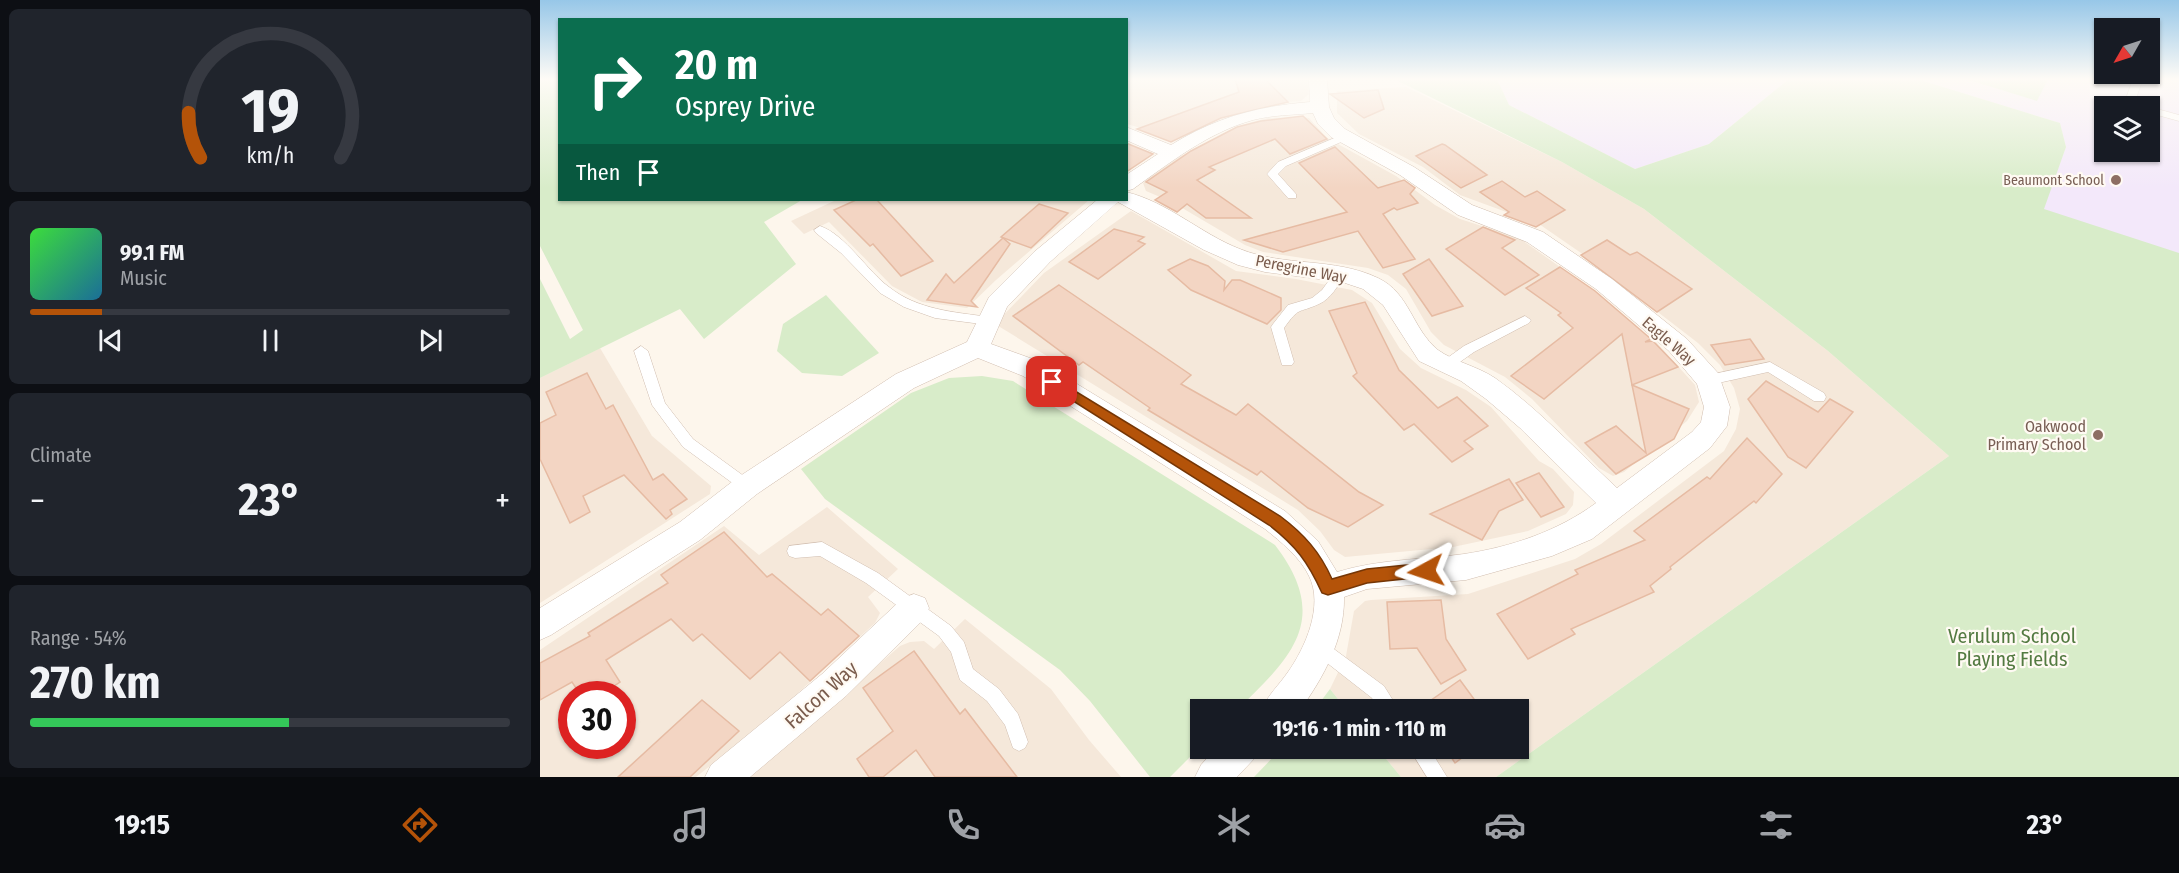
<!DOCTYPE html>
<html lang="en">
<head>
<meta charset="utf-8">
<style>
	body { margin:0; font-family:"Fira Sans Condensed",sans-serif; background:#20242c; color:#f1f3f6; height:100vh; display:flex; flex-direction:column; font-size:22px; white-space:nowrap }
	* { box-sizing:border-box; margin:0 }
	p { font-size:20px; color:#9ea1a6 }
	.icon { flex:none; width:33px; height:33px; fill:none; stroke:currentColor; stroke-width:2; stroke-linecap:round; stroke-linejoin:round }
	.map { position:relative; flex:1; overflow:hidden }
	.panel { display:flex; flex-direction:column; gap:9px; padding:9px; background:#0d0f14; width:540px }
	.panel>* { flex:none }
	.guide { position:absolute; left:18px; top:18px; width:570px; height:183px; border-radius:0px; box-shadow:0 2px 4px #0004; background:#0b6e4f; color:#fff; overflow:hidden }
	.needle { width:39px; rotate:231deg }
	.controls { position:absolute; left:1554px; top:18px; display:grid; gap:12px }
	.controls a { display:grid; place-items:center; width:66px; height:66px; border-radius:0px; background:#171b24; box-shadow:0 2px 4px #0004; font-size:30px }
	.speed { position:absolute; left:18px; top:681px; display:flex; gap:12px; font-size:30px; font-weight:700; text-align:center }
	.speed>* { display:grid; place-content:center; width:78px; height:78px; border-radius:50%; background:#171b24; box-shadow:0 2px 4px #0004; line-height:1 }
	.speed .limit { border:9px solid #d22; background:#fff; color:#111 }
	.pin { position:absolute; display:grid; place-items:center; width:51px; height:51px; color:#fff; margin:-26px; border-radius:12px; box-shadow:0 3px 9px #0006 }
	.me { position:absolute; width:66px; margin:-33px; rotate:265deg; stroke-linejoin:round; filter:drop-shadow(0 0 4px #0008) }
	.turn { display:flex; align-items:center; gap:21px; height:126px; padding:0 18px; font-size:27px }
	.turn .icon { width:78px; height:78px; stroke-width:2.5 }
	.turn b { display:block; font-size:42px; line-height:51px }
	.then { display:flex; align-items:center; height:57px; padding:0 18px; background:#0003; gap:12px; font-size:22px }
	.big { font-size:45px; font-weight:700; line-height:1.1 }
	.panel .tile { flex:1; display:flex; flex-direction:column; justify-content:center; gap:9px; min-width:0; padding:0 21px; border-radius:9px; background:#20242c }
	.panel .dial { align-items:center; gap:0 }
	.dial svg { height:156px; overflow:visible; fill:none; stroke:#363941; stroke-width:7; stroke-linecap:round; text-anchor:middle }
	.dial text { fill:#f1f3f6; stroke:none }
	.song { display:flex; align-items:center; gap:18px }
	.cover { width:72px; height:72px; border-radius:9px; background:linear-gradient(135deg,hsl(120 70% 55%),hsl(200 70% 35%)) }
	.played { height:6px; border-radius:3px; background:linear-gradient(90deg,#b45309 15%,#363941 15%) }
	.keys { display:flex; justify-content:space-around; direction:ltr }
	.heat { display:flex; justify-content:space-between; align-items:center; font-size:33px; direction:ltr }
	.charge { height:9px; border-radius:4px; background:linear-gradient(90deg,#34c759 54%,#363941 0) }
	.trip { position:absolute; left:650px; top:699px; width:339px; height:60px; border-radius:0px; background:#171b24; box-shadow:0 2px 4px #0004; font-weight:700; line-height:60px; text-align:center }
	.tab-bar { display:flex; height:96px; justify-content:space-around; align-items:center; background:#090b0e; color:#9ea1a6 }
	.tab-bar .icon { width:42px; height:42px }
	.tab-bar .on { color:#b45309 }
	.tab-bar b { font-size:27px; color:#f1f3f6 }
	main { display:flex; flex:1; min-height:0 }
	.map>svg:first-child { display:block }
</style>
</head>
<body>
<main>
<section class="panel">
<div class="tile dial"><svg viewBox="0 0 100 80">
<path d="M14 69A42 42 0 1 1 86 69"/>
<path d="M14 69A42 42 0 0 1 8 46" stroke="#b45309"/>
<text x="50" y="56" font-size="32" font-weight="700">19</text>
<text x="50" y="72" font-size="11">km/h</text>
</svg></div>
<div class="tile">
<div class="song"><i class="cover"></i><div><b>99.1 FM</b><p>Music</p></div></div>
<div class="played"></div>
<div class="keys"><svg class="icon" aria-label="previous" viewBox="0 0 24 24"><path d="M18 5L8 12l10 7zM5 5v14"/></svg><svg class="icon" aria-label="pause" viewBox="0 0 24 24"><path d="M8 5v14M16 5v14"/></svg><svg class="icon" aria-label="next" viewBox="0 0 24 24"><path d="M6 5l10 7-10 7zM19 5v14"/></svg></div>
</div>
<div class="tile"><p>Climate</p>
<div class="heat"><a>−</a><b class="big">23°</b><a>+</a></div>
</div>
<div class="tile"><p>Range · 54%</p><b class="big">270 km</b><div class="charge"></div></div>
</section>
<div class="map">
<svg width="1639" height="777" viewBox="0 0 1639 777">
	<rect width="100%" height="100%" fill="#fdf6ec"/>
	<g fill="#f5e8da" fill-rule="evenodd">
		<polygon points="586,79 767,79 769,94 761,101 731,103 604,129 587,124"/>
		<polygon points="866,87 1022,162 1104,209 1288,351 1409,456 956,777 861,777 838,749 978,748 978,710 806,709 790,689 806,656 814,611 825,601 831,600 928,594 1035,559 1061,544 1184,451 1196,429 1200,409 1194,388 1180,365 1158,343 1110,306 1089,286 999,224 920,195 883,167 819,134 797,113 797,91"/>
		<polygon points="762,117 769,118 787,138 856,176 895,205 920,219 979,238 1057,293 1081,317 1115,341 1155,385 1159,402 1147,421 1084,472 1073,476 1059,468 992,399 965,377 904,345 891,332 866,289 848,275 828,268 723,252 705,245 632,202 606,191 603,183 623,165 678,137 702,125 727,118"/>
		<polygon points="296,200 549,200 456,280 427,308 382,302 352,286 289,222 264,234 251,221"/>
		<polygon points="591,211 696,271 756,279 812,290 832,303 860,349 881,368 926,390 951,407 999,461 1013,469 1034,492 1033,505 1026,514 988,531 913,547 805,557 794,550 780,531 758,510 455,324 504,273"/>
		<polygon points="60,348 112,436 171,486 170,494 0,603 0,378"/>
		<path d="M287,507L358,569L328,597L340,613L335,623L226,722L156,777H0V650L184,526L219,555ZM32,694H82V746H32Z"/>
		<polygon points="425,619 511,689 549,740 581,777 209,777 360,646 370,642 384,641 394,649"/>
	</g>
	<g fill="#f3e8fa" fill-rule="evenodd">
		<polygon points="957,79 1249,79 1169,144 1095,169 969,105"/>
		<path d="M1377,79H1639V608L1503,209L1526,147L1520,123ZM1564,106H1610V152H1564Z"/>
	</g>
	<g fill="#d8ecc9">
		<polygon points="0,79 19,79 20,200 262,200 224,222 256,264 164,339 140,309 0,378 0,279 30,339 43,330 0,246"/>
		<polygon points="854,79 957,79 969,105 1095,169 1169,144 1249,79 1377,79 1520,123 1526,147 1504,209 1639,253 1639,777 956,777 1409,456 1288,351 1104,209 1022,162"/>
		<polygon points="1426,79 1508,79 1497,101"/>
		<polygon points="286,295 339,353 302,376 262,373 237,351 243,324"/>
		<path d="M442,376L473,381L735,545C791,618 753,656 698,709L660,710V747L630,777H610L550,701L520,670L285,499L261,469L371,393L409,378Z"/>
		<polygon points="790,689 806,709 775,709"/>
		<polygon points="741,749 838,749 861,777 714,777"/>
	</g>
	<g fill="#f3d5c3" stroke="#e6bba3" stroke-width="1.5">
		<polygon points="695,79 725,79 748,102 681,118 631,142 597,129 699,92"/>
		<polygon points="838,90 844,109 824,118 790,94"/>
		<polygon points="763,116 787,139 750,154 735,139 669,167 675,170 657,180 711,218 666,218 647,204 637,212 615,200 627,192 606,182 651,151 697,127 721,121"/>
		<polygon points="586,143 613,154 586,172"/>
		<polygon points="902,144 905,145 947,175 921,188 876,156"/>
		<polygon points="795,147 838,188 864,180 875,188 870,194 878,203 857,210 854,208 843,214 875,259 843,268 818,231 743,252 704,240 807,212 759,163"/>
		<polygon points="962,181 985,197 997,191 1025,210 996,227 964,215 969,212 940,192"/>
		<polygon points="316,200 337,200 393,261 361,276 333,244 330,246 294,210"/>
		<polygon points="499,204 528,213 491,248 461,237"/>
		<polygon points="943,227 975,240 962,248 999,275 965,295 906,249"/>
		<polygon points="574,229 604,237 598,241 605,244 558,279 529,262"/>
		<polygon points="463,238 470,244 431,301 437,307 387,300 406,274 414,283"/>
		<polygon points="1067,240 1090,255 1097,252 1152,289 1117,312 1041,255"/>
		<polygon points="650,259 668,266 685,281 684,290 692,280 700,280 741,298 741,310 727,324 651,290 628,270"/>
		<polygon points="889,259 923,306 892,316 863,274"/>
		<polygon points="1020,267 1055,291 1111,339 1105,342 1113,341 1138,367 1092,385 1082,334 1004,399 971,376 1033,328 1018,315 1021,313 986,288"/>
		<polygon points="519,285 651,375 641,384 696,415 708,404 819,492 843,505 808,527 768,508 721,471 717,475 608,410 610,408 543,362 539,365 473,316"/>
		<polygon points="825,302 859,370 898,408 917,397 948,426 924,441 933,449 912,462 874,424 864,430 813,376 817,373 789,311"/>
		<polygon points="1210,339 1224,359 1185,365 1171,345"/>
		<polygon points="47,373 66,409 73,405 113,480 123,474 147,499 130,510 132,514 126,519 84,475 43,496 50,512 30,523 0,459 0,423 16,415 6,392"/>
		<polygon points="1226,381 1278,412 1290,399 1313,412 1266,468 1248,457 1208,399"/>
		<polygon points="1092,385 1149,409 1134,439 1076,474 1045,443 1076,426 1106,453"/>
		<polygon points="1207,438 1242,474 1216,503 1214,501 1130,567 1131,569 1110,586 1114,592 1031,629 1035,634 988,659 957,614 1038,574 1035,570 1105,540 1094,531 1167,477 1170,479"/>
		<polygon points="999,473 1024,507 1001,517 976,483"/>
		<polygon points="969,479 983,500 959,511 942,540 890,514"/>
		<polygon points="184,532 227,577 232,574 281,615 288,609 319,636 270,681 240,652 210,679 162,634 153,641 131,619 66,660 80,682 62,694 40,694 32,682 0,700 0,663 50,636 48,633 128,583 121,575"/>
		<polygon points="901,600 906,639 926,670 901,684 877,648 850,649 847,602"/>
		<polygon points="374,651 420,714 425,709 477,777 395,777 376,750 343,777 329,777 317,759 353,731 323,688"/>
		<polygon points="920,680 942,710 877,710"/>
		<polygon points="162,700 199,731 150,777 78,777"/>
		<polygon points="905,748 935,748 915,763"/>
	</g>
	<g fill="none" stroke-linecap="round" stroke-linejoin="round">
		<g stroke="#d1beb0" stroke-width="1">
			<g id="service">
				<polygon points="1593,79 1603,79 1595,101 1604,104 1606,106 1593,106 1585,102"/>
				<polygon points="1610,107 1639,115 1639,121 1610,113"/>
				<polygon points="804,134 809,137 808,139 746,166 738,174 756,194 756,198 748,198 727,174 738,162"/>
				<path d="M280,226C305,234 328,272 349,287C378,310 414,312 449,317L455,321L449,325L395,318L364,307L340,293L301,253L276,233L274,230Z"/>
				<path d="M799,271L805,275C798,285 791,299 779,304C757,314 760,306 744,328L754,362L752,365H742L731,327L733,324L748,305L772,298L782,290L795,272Z"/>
				<polygon points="985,316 991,320 989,323 934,352 913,367 903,367 901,364 903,361 924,346"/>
				<polygon points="101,346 108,351 125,403 153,439 212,482 214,486 212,490 207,492 202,490 143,447 112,405 94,351"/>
				<polygon points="1230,362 1284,393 1286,397 1284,401 1274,401 1228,372 1169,385 1162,380 1169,375"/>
				<polygon points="282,542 338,573 411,626 424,642 433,669 459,689 478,714 488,742 485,748 479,751 473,748 465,725 447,701 420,680 411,652 399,636 326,583 280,556 255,558 249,556 247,551 249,546"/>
				<polygon points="779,638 844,686 859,710 839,710 832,698 773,652 771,646 773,640"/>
				<polygon points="869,748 889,748 907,777 887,777"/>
			</g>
		</g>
		<g stroke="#d1beb0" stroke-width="1">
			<g id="minor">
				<path d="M769,79H787L789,107L794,118L805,129L874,167L932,205L1003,232L1072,279L1147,339L1178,373L1190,407L1187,426L1170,448L1052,539L1012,556L926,580L827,589L804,597C805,638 784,677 760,710H721C728,695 739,685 748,672C765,648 784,606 769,576C760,557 741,542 725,529L483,376L438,358L374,388L217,494L160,540L11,635L0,640V608L140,522L197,478L356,374L427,342L449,297L494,252L557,200H586V192C628,202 661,234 700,249C744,267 794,257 838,278C870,293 872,329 898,350C915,362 937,366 955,378C1000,410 1037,451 1077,488L1152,432L1161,422L1164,407L1157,384L1129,351L1056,289L987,242L918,215L860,175L791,137L778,124L773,113C753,115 732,115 713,120C669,132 629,163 593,189L586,191V175L618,154L586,140V127L631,145C676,117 719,106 770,102ZM578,202L664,250L698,265L725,272L802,282L823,289L843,305L879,361L921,381L946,399L980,428L1056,503C1018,531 971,547 924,554C881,560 839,559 797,572L778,541L745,511L501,362L451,344L467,307L510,262Z"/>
				<polygon points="374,594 385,598 389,608 385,618 306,696 210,777 165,777 171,765 282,674 363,598"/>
				<polygon points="676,748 718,748 713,760 697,777 655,777 661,765"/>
			</g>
		</g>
		<use href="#service" fill="#fff" fill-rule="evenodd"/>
		<use href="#minor" fill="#fff" fill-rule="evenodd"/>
	</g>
	<linearGradient id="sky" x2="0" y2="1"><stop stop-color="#97c7e8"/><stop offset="0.42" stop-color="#fefbf6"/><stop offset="1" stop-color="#fefbf6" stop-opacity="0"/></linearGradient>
	<rect width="1639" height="188" fill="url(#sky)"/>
	<path fill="#b45309" stroke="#753606" stroke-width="1.5" d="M512,377L740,516C764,534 780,552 792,579L827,569L886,563L892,566L894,571L892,576L827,583L788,595L782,593C768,562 756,546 729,525L508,385V378Z"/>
	<g fill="#8d6e63" stroke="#fffaf3" stroke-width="2">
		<circle cx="1576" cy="180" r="6"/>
		<circle cx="1558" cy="435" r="6"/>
	</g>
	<g text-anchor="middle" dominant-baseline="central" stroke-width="4.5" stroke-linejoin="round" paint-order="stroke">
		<g font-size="14" fill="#785e54" stroke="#fffaf3" text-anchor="end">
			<text x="1564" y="180">Beaumont School</text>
		</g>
		<g font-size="16" fill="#7a5c4d" stroke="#fffaf3">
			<text transform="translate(761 269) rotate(11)">Peregrine Way</text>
			<text transform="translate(1129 341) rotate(41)">Eagle Way</text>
		</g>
		<g font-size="16" fill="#785e54" stroke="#fffaf3" text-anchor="end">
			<text x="1546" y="426">Oakwood<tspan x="1546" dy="18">Primary School</tspan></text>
		</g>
		<g font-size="20" fill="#537a41" stroke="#fffaf3">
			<text x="1472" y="636">Verulum School<tspan x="1472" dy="23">Playing Fields</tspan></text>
		</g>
		<g font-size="20" fill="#7a5c4d" stroke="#fffaf3">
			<text transform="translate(281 695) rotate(-42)">Falcon Way</text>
		</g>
	</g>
</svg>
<div class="controls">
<a><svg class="needle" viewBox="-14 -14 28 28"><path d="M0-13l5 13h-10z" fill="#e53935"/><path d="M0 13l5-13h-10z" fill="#9ea1a6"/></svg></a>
<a><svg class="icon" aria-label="layers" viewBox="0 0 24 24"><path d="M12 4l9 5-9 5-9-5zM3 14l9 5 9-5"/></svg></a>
</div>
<div class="speed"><div class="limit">30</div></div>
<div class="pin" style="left:512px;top:382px;background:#d93025"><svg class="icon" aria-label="arrive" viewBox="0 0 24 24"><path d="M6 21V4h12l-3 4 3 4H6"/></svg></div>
<svg class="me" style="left:886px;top:571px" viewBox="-20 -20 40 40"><path d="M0-17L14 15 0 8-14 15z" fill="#b45309" stroke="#fff" stroke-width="4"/></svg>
<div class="trip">19:16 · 1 min · 110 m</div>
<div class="guide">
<div class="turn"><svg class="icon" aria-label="right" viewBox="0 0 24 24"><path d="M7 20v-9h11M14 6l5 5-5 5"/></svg><div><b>20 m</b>Osprey Drive</div></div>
<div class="then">Then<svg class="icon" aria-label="arrive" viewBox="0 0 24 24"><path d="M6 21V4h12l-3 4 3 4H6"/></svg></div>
</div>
</div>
</main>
<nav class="tab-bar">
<b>19:15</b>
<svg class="icon on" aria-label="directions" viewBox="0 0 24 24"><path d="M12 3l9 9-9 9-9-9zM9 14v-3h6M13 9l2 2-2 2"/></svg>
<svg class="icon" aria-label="music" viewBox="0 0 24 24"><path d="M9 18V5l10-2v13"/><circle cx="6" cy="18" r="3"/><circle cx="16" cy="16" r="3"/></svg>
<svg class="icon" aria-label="phone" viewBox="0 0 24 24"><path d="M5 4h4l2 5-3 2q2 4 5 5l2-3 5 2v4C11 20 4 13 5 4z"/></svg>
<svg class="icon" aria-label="climate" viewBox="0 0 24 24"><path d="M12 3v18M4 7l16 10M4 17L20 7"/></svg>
<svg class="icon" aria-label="car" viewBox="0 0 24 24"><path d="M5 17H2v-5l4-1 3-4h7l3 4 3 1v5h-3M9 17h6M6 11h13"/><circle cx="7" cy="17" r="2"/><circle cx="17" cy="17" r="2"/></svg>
<svg class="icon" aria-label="filters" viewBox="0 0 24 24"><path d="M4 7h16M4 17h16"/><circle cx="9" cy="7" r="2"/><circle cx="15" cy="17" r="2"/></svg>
<b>23°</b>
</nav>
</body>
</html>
